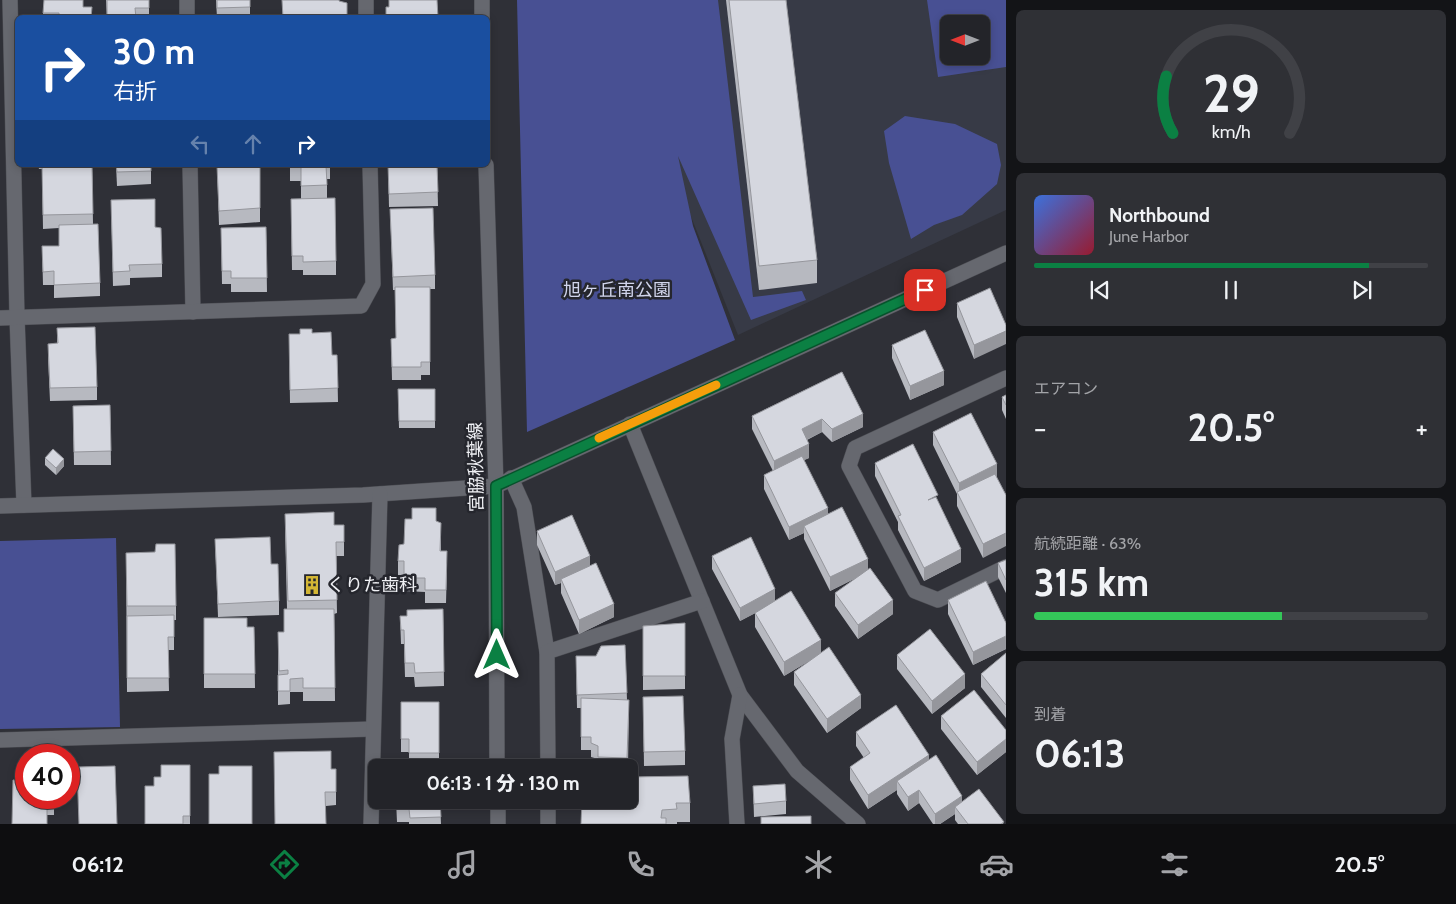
<!DOCTYPE html>
<html lang="ja">
<head>
<meta charset="utf-8">
<style>
	body { margin:0; font-family:Cabin,"Noto Sans JP",sans-serif; background:#2f3035; color:#f1f3f6; height:100vh; display:flex; flex-direction:column; font-size:19px; white-space:nowrap }
	* { box-sizing:border-box; margin:0 }
	p { font-size:16px; color:#a3a4a8 }
	.icon { flex:none; width:28px; height:28px; fill:none; stroke:currentColor; stroke-width:2; stroke-linecap:round; stroke-linejoin:round }
	.map { position:relative; flex:1; overflow:hidden }
	.panel { display:flex; flex-direction:column; gap:10px; padding:10px; background:#131417; width:450px }
	.panel>* { flex:none }
	.hud { position:absolute; left:15px; top:15px; width:475px; height:152px; border-radius:8px; box-shadow:0 2px 8px #0003,0 0 0 1px #404146; background:#1a4fa0; color:#fff; overflow:hidden }
	.needle { width:32px; rotate:270deg }
	.controls { position:absolute; left:940px; top:15px; display:grid; gap:10px }
	.controls a { display:grid; place-items:center; width:50px; height:50px; border-radius:8px; background:#232429; box-shadow:0 2px 8px #0003,0 0 0 1px #404146; font-size:25px }
	.speed { position:absolute; left:15px; top:744px; display:flex; gap:10px; font-size:25px; font-weight:700; text-align:center }
	.speed>* { display:grid; place-content:center; width:65px; height:65px; border-radius:50%; background:#232429; box-shadow:0 2px 8px #0003,0 0 0 1px #404146; line-height:1 }
	.speed .limit { border:8px solid #d22; background:#fff; color:#111 }
	.pin { position:absolute; display:grid; place-items:center; width:42px; height:42px; color:#fff; margin:-21px; border-radius:10px; box-shadow:0 2px 8px #0006 }
	.me { position:absolute; width:55px; margin:-28px; rotate:0deg; stroke-linejoin:round; filter:drop-shadow(0 0 4px #0008) }
	.turn { display:flex; align-items:center; gap:18px; height:105px; padding:0 15px; font-size:22px }
	.turn .icon { width:65px; height:65px; stroke-width:2.5 }
	.turn b { display:block; font-size:35px; line-height:42px }
	.lanes { display:flex; align-items:center; height:48px; padding:0 15px; background:#0003; justify-content:center; gap:25px; direction:ltr }
	.lanes .off { opacity:.35 }
	.big { font-size:38px; font-weight:800; line-height:1.1 }
	.panel .widget { flex:1; display:flex; flex-direction:column; justify-content:center; gap:8px; min-width:0; padding:0 18px; border-radius:8px; background:#2f3035 }
	.panel .dial { align-items:center; gap:0 }
	.dial svg { height:130px; overflow:visible; fill:none; stroke:#404146; stroke-width:7; stroke-linecap:round; text-anchor:middle }
	.dial text { fill:#f1f3f6; stroke:none }
	.song { display:flex; align-items:center; gap:15px }
	.cover { width:60px; height:60px; border-radius:8px; background:linear-gradient(135deg,hsl(220 70% 55%),hsl(350 70% 35%)) }
	.played { height:5px; border-radius:2px; background:linear-gradient(90deg,#0b8043 85%,#404146 85%) }
	.keys { display:flex; justify-content:space-around; direction:ltr }
	.heat { display:flex; justify-content:space-between; align-items:center; font-size:28px; direction:ltr }
	.charge { height:8px; border-radius:4px; background:linear-gradient(90deg,#34c759 63%,#404146 0) }
	.trip { position:absolute; left:368px; top:759px; width:270px; height:50px; border-radius:8px; background:#232429; box-shadow:0 2px 8px #0003,0 0 0 1px #404146; font-weight:800; line-height:50px; text-align:center }
	.tabs { display:flex; height:80px; justify-content:space-around; align-items:center; background:#0e0e10; color:#a3a4a8 }
	.tabs .icon { width:35px; height:35px }
	.tabs .active { color:#0b8043 }
	.tabs b { font-size:22px; color:#f1f3f6 }
	main { display:flex; flex:1; min-height:0 }
	.map>svg:first-child { display:block }
</style>
</head>
<body>
<main>
<div class="map">
<svg width="1006" height="824" viewBox="0 0 1006 824">
	<rect width="100%" height="100%" fill="#2f3037"/>
	<path fill="#373a46" fill-rule="evenodd" d="M663,0H1006V210L738,335L665,151ZM949,24H981V56H949Z"/>
	<g fill="#485093" fill-rule="evenodd">
		<polygon points="517,0 718,0 753,297 802,291 806,300 751,320 678,156 693,226 735,340 527,432"/>
		<path d="M927,0H1006V67L938,77ZM949,24H981V56H949Z"/>
		<polygon points="905,116 955,124 997,144 1001,165 997,184 962,215 934,225 911,239 889,163 884,131"/>
		<polygon points="116,538 120,727 0,729 0,541"/>
	</g>
	<g fill="none" stroke-linecap="round" stroke-linejoin="round">
		<g stroke="#4b4c52" stroke-width="16">
			<g id="minor">
				<polyline points="10,0 17,317 24,505"/>
				<polyline points="187,0 187,18"/>
				<polyline points="366,0 366,18"/>
				<polyline points="482,0 482,18"/>
				<polyline points="190,165 193,312"/>
				<polyline points="486,165 496,486 497,768"/>
				<polyline points="0,318 361,306 373,284 370,165"/>
				<polyline points="1006,378 855,448 849,466 915,591 938,600 1006,567"/>
				<polyline points="630,424 740,695 797,771 858,824"/>
				<polyline points="511,478 524,507 547,652"/>
				<polyline points="0,506 363,495 496,486 1006,253"/>
				<polyline points="0,740 373,729"/>
				<polyline points="548,768 547,652 702,601"/>
				<polyline points="498,800 498,824"/>
				<polyline points="548,800 548,824"/>
				<polyline points="371,824 380,494"/>
				<polyline points="737,824 732,739 740,695"/>
			</g>
		</g>
		<use href="#minor" stroke="#66686f" stroke-width="15"/>
	</g>
	<g fill="#b7b9c0">
		<polygon points="106,0 149,0 149,18 107,18"/>
		<polygon points="216,0 250,0 250,18 217,18"/>
		<polygon points="726,0 786,0 817,260 817,283 759,290"/>
		<polygon points="83,7 92,18 43,18 43,13"/>
		<polygon points="38,165 92,165 93,224 100,283 100,296 54,298 54,285 43,285 42,246 59,246 59,228 43,229 42,169 39,169"/>
		<polygon points="116,165 151,165 151,184 117,186"/>
		<polygon points="290,165 330,165 330,179 327,179 327,198 336,261 336,275 303,275 303,270 292,270 291,199 301,199 301,181 290,181"/>
		<polygon points="388,165 437,165 438,206 389,207"/>
		<polygon points="217,166 260,167 260,222 219,225"/>
		<polygon points="111,200 155,227 162,264 162,277 130,278 130,285 113,286"/>
		<polygon points="390,209 435,275 435,289 430,289 430,375 421,375 421,380 392,380 391,339 396,338 395,290 393,290"/>
		<polygon points="266,227 267,292 231,292 231,284 222,284 221,228"/>
		<polygon points="957,303 1006,325 974,359 957,317"/>
		<polygon points="57,328 97,387 97,400 50,401 48,357 57,344"/>
		<polygon points="300,329 312,333 332,355 337,355 338,402 290,403 289,334 300,334"/>
		<polygon points="892,345 944,385 910,400 892,358"/>
		<polygon points="842,372 863,427 832,442 822,432 807,440 809,458 804,460 828,514 868,570 893,614 858,639 835,606 835,593 856,578 830,591 804,539 804,533 789,540 764,489 764,475 773,471 752,429 752,416"/>
		<polygon points="398,389 435,389 435,428 399,428"/>
		<polygon points="1006,395 1006,419 1002,410 1002,397"/>
		<polygon points="110,405 111,465 74,465 73,406"/>
		<polygon points="933,432 997,464 983,558 957,506 957,494 933,445"/>
		<polygon points="45,458 64,466 56,475 45,465"/>
		<polygon points="875,463 938,502 961,562 924,581 898,530 898,522 875,476"/>
		<polygon points="436,521 441,536 441,551 447,565 446,603 425,603 425,592 404,591 404,575 398,575 398,561 404,544"/>
		<polygon points="334,525 344,542 344,556 336,556 337,613 334,614 335,701 303,701 303,692 290,692 290,704 278,705 278,632 284,632 287,609 285,527"/>
		<polygon points="537,531 590,565 614,617 579,634 561,593 561,583 555,585 537,545"/>
		<polygon points="215,539 271,564 279,601 279,615 218,617"/>
		<polygon points="126,553 176,606 176,620 174,620 174,650 168,650 169,691 127,692"/>
		<polygon points="712,556 775,601 821,653 861,708 827,733 794,685 794,672 814,658 784,676 755,627 755,613 740,621 712,569"/>
		<polygon points="1006,560 1006,593 998,577 998,563"/>
		<polygon points="948,600 1006,623 1006,649 973,665 948,614"/>
		<polygon points="443,609 444,686 415,687 414,677 405,677 404,644 401,644 400,616 407,616"/>
		<polygon points="204,618 247,627 254,627 255,688 204,688"/>
		<polygon points="685,623 685,689 643,690 643,626"/>
		<polygon points="625,645 627,700 629,700 628,768 598,768 598,759 591,757 591,750 581,750 581,708 577,708 576,656 596,656"/>
		<polygon points="1006,653 1006,718 981,687 981,674"/>
		<polygon points="897,655 965,688 932,714 897,669"/>
		<polygon points="643,697 685,751 685,765 644,766"/>
		<polygon points="401,702 439,702 439,761 409,762 409,752 401,752"/>
		<polygon points="941,716 1006,730 1006,752 977,775 941,729"/>
		<polygon points="856,732 929,760 962,801 1004,824 958,824 955,820 955,814 940,824 933,824 919,803 908,811 897,794 897,790 868,809 850,780 850,767 864,758 856,746"/>
		<polygon points="190,765 190,824 145,824 154,786 161,777"/>
		<polygon points="331,769 336,769 336,805 326,806 275,824"/>
		<polygon points="753,786 786,801 786,814 754,817"/>
		<polygon points="54,798 54,815 47,815 12,824"/>
		<polygon points="396,800 440,800 441,824 409,824 409,822 397,822"/>
		<polygon points="582,800 690,803 690,822 677,822 677,824 581,824"/>
	</g>
	<g fill="#95969c">
		<polygon points="1006,331 1006,344 974,359 974,345"/>
		<polygon points="944,371 944,385 910,400 910,386"/>
		<polygon points="863,414 863,427 832,442 832,429"/>
		<polygon points="822,419 822,432 802,442 802,429"/>
		<polygon points="809,444 809,458 774,474 774,461"/>
		<polygon points="64,459 64,466 56,475 56,468"/>
		<polygon points="997,464 997,478 959,495 959,483"/>
		<polygon points="828,508 828,521 804,526 804,533 789,540 789,527"/>
		<polygon points="1006,533 1006,546 983,558 983,544"/>
		<polygon points="961,549 961,562 924,581 924,568"/>
		<polygon points="590,556 590,570 561,579 561,583 555,585 555,572"/>
		<polygon points="868,559 868,572 830,591 830,577"/>
		<polygon points="775,589 775,603 740,621 740,608"/>
		<polygon points="893,600 893,614 858,639 858,625"/>
		<polygon points="614,604 614,617 579,634 579,620"/>
		<polygon points="1006,636 1006,649 973,665 973,652"/>
		<polygon points="821,640 821,654 784,676 784,662"/>
		<polygon points="965,674 965,688 932,714 932,701"/>
		<polygon points="861,695 861,708 827,733 827,719"/>
		<polygon points="1006,739 1006,752 977,775 977,762"/>
		<polygon points="929,755 929,769 897,781 897,790 868,809 868,795"/>
		<polygon points="919,790 919,803 908,811 908,797"/>
		<polygon points="962,796 962,809 955,807 955,814 940,824 935,824 935,814"/>
	</g>
	<g fill="#d5d7df" stroke="#95969c">
		<polygon points="44,0 83,0 83,7 92,7 91,18 59,18 59,13 43,13"/>
		<polygon points="107,0 149,0 149,8 135,8 136,18 107,18"/>
		<polygon points="217,0 250,0 250,7 217,8"/>
		<polygon points="282,0 339,0 339,1 347,3 347,18 283,18"/>
		<polygon points="389,0 437,0 438,18 386,18 386,7 389,7"/>
		<polygon points="729,0 786,0 817,260 759,266"/>
		<polygon points="92,165 93,214 43,215 42,166"/>
		<polygon points="116,165 151,165 151,171 117,172"/>
		<polygon points="290,165 330,165 326,165 327,185 301,186 301,167 290,167"/>
		<polygon points="388,165 437,165 438,192 389,194"/>
		<polygon points="217,166 260,167 260,208 219,211"/>
		<polygon points="335,198 336,261 303,262 303,256 292,256 291,199"/>
		<polygon points="155,199 155,227 161,228 162,264 129,265 130,271 113,272 111,200"/>
		<polygon points="433,208 435,275 393,277 390,209"/>
		<polygon points="98,224 100,283 54,285 54,271 43,272 42,246 59,246 59,225"/>
		<polygon points="266,227 267,278 231,278 231,271 222,271 221,228"/>
		<polygon points="395,287 430,287 430,362 421,362 421,367 392,367 391,339 396,338"/>
		<polygon points="990,288 1006,325 1006,331 974,345 957,303"/>
		<polygon points="95,327 97,387 50,388 48,344 58,343 57,328"/>
		<polygon points="300,329 312,329 312,333 331,332 332,355 337,355 338,388 290,390 289,334 300,334"/>
		<polygon points="925,330 944,371 910,386 892,345"/>
		<polygon points="842,372 863,414 832,429 822,419 802,429 809,444 774,461 752,416"/>
		<polygon points="398,389 435,389 435,421 399,421"/>
		<polygon points="1006,395 1006,405 1002,397"/>
		<polygon points="110,405 111,451 74,452 73,406"/>
		<polygon points="971,413 997,464 959,483 933,432"/>
		<polygon points="913,444 938,495 928,500 936,497 961,549 924,568 898,516 901,515 875,463"/>
		<polygon points="53,449 64,459 56,468 45,458"/>
		<polygon points="802,456 828,508 789,527 764,475"/>
		<polygon points="995,474 1006,495 1006,533 983,544 957,492"/>
		<polygon points="842,507 868,559 830,577 804,526"/>
		<polygon points="412,508 436,508 436,521 441,523 440,551 447,551 446,590 425,590 425,578 404,578 404,561 398,561 399,545 404,544 405,519 412,519"/>
		<polygon points="334,512 334,525 344,525 344,542 336,542 337,600 288,601 285,514"/>
		<polygon points="572,515 590,556 555,572 537,531"/>
		<polygon points="270,537 271,564 278,564 279,601 218,604 215,539"/>
		<polygon points="751,537 775,589 740,608 712,556"/>
		<polygon points="156,544 175,544 176,606 127,606 126,553 155,552"/>
		<polygon points="1006,560 1006,580 998,563"/>
		<polygon points="596,563 614,604 579,620 561,579"/>
		<polygon points="870,568 893,600 858,625 835,593"/>
		<polygon points="986,581 1006,623 1006,636 973,652 948,600"/>
		<polygon points="791,591 821,640 784,662 755,613"/>
		<polygon points="284,609 334,609 335,688 303,688 303,678 290,679 290,691 278,691 278,675 288,674 288,670 279,671 278,632 284,632"/>
		<polygon points="443,609 444,672 415,673 414,663 405,663 404,630 401,630 400,616 407,616 407,610"/>
		<polygon points="174,615 174,637 168,637 169,678 127,678 127,616"/>
		<polygon points="204,618 247,618 247,627 254,627 255,674 204,674"/>
		<polygon points="685,623 685,676 643,676 643,626"/>
		<polygon points="930,629 965,674 932,701 897,655"/>
		<polygon points="625,645 627,693 577,695 576,656 596,656 601,646"/>
		<polygon points="829,647 861,695 827,719 794,672"/>
		<polygon points="1006,653 1006,705 981,674"/>
		<polygon points="974,690 1006,730 1006,739 977,762 941,716"/>
		<polygon points="683,696 685,751 644,752 643,697"/>
		<polygon points="581,698 629,700 627,758 598,757 598,746 591,743 591,737 581,737"/>
		<polygon points="401,702 439,702 439,753 409,753 409,739 401,739"/>
		<polygon points="896,705 929,755 868,795 850,767 870,753 856,732"/>
		<polygon points="331,751 331,769 336,769 336,792 325,792 326,824 275,824 274,752"/>
		<polygon points="936,755 962,796 935,814 919,790 908,797 897,781"/>
		<polygon points="439,761 439,768 400,768 400,763"/>
		<polygon points="161,765 190,765 190,816 183,816 183,824 145,824 145,786 154,786 154,777 161,777"/>
		<polygon points="115,766 117,824 79,824 77,767"/>
		<polygon points="219,766 252,766 252,824 209,824 209,774 219,774"/>
		<polygon points="23,772 26,772 26,798 54,798 54,801 47,801 47,824 12,824 13,780 23,780"/>
		<polygon points="688,776 690,803 676,803 677,809 662,810 661,818 666,818 666,824 581,824 582,800 629,800 629,777"/>
		<polygon points="785,784 786,801 754,804 753,786"/>
		<polygon points="979,789 1004,822 1001,824 968,824 955,807"/>
		<polygon points="397,800 440,800 441,817 410,818 409,809 397,809"/>
		<polygon points="811,816 811,824 761,824 761,817"/>
	</g>
	<g fill="none" stroke-linecap="round" stroke-linejoin="round">
		<g stroke="#07532c" stroke-width="12">
			<polyline id="route" points="497,655 496,486 925,290"/>
		</g>
		<use href="#route" stroke="#0b8043" stroke-width="9"/>
		<polyline stroke="#f59e0b" stroke-width="9" points="599,438 716,385"/>
	</g>
	<defs>
		<g id="building-bare" transform="scale(1.5)"><path d="M-4-6H4V6H1V3H-1V6H-4ZM-2.5-4.3h1.7v1.8h-1.7ZM.8-4.3h1.7v1.8H.8ZM-2.5-1h1.7V.8h-1.7ZM.8-1h1.7V.8H.8Z" fill="#d3b635" stroke="#25262d" stroke-width="2.5" paint-order="stroke"/></g>
	</defs>
	<g fill-rule="evenodd">
		<use href="#building-bare" x="312" y="585"/>
	</g>
	<g text-anchor="middle" dominant-baseline="central" stroke-width="5" stroke-linejoin="round" paint-order="stroke">
		<g font-size="18" fill="#d1d5ec" stroke="#25262d">
			<text x="617" y="290">旭ヶ丘南公園</text>
		</g>
		<g font-size="18" fill="#f0f1f5" stroke="#25262d">
			<text transform="translate(476 467) rotate(-91)">宮脇秋葉線</text>
		</g>
		<g font-size="18" fill="#f0f1f5" stroke="#25262d" text-anchor="start">
			<text x="327" y="585">くりた歯科</text>
		</g>
	</g>
</svg>
<div class="controls">
<a><svg class="needle" viewBox="-14 -14 28 28"><path d="M0-13l5 13h-10z" fill="#e53935"/><path d="M0 13l5-13h-10z" fill="#a3a4a8"/></svg></a>
</div>
<div class="speed"><div class="limit">40</div></div>
<div class="pin" style="left:925px;top:290px;background:#d93025"><svg class="icon" aria-label="arrive" viewBox="0 0 24 24"><path d="M6 21V4h12l-3 4 3 4H6"/></svg></div>
<svg class="me" style="left:497px;top:655px" viewBox="-20 -20 40 40"><path d="M0-17L14 15 0 8-14 15z" fill="#0b8043" stroke="#fff" stroke-width="4"/></svg>
<div class="trip">06:13 · 1 分 · 130 m</div>
<div class="hud">
<div class="turn"><svg class="icon" aria-label="right" viewBox="0 0 24 24"><path d="M7 20v-9h11M14 6l5 5-5 5"/></svg><div><b>30 m</b>右折</div></div>
<div class="lanes"><svg class="icon off" aria-label="left" viewBox="0 0 24 24"><path d="M17 20v-9H6M10 6l-5 5 5 5"/></svg><svg class="icon off" aria-label="ahead" viewBox="0 0 24 24"><path d="M12 20V5M6 11l6-6 6 6"/></svg><svg class="icon" aria-label="right" viewBox="0 0 24 24"><path d="M7 20v-9h11M14 6l5 5-5 5"/></svg></div>
</div>
</div>
<section class="panel">
<div class="widget dial"><svg viewBox="0 0 100 80">
<path d="M14 69A42 42 0 1 1 86 69"/>
<path d="M14 69A42 42 0 0 1 10 34" stroke="#0b8043"/>
<text x="50" y="56" font-size="32" font-weight="700">29</text>
<text x="50" y="72" font-size="11">km/h</text>
</svg></div>
<div class="widget">
<div class="song"><i class="cover"></i><div><b>Northbound</b><p>June Harbor</p></div></div>
<div class="played"></div>
<div class="keys"><svg class="icon" aria-label="previous" viewBox="0 0 24 24"><path d="M18 5L8 12l10 7zM5 5v14"/></svg><svg class="icon" aria-label="pause" viewBox="0 0 24 24"><path d="M8 5v14M16 5v14"/></svg><svg class="icon" aria-label="next" viewBox="0 0 24 24"><path d="M6 5l10 7-10 7zM19 5v14"/></svg></div>
</div>
<div class="widget"><p>エアコン</p>
<div class="heat"><a>−</a><b class="big">20.5°</b><a>+</a></div>
</div>
<div class="widget"><p>航続距離 · 63%</p><b class="big">315 km</b><div class="charge"></div></div>
<div class="widget"><p>到着</p><b class="big">06:13</b></div>
</section>
</main>
<nav class="tabs">
<b>06:12</b>
<svg class="icon active" aria-label="directions" viewBox="0 0 24 24"><path d="M12 3l9 9-9 9-9-9zM9 14v-3h6M13 9l2 2-2 2"/></svg>
<svg class="icon" aria-label="music" viewBox="0 0 24 24"><path d="M9 18V5l10-2v13"/><circle cx="6" cy="18" r="3"/><circle cx="16" cy="16" r="3"/></svg>
<svg class="icon" aria-label="phone" viewBox="0 0 24 24"><path d="M5 4h4l2 5-3 2q2 4 5 5l2-3 5 2v4C11 20 4 13 5 4z"/></svg>
<svg class="icon" aria-label="climate" viewBox="0 0 24 24"><path d="M12 3v18M4 7l16 10M4 17L20 7"/></svg>
<svg class="icon" aria-label="car" viewBox="0 0 24 24"><path d="M5 17H2v-5l4-1 3-4h7l3 4 3 1v5h-3M9 17h6M6 11h13"/><circle cx="7" cy="17" r="2"/><circle cx="17" cy="17" r="2"/></svg>
<svg class="icon" aria-label="filters" viewBox="0 0 24 24"><path d="M4 7h16M4 17h16"/><circle cx="9" cy="7" r="2"/><circle cx="15" cy="17" r="2"/></svg>
<b>20.5°</b>
</nav>
</body>
</html>
